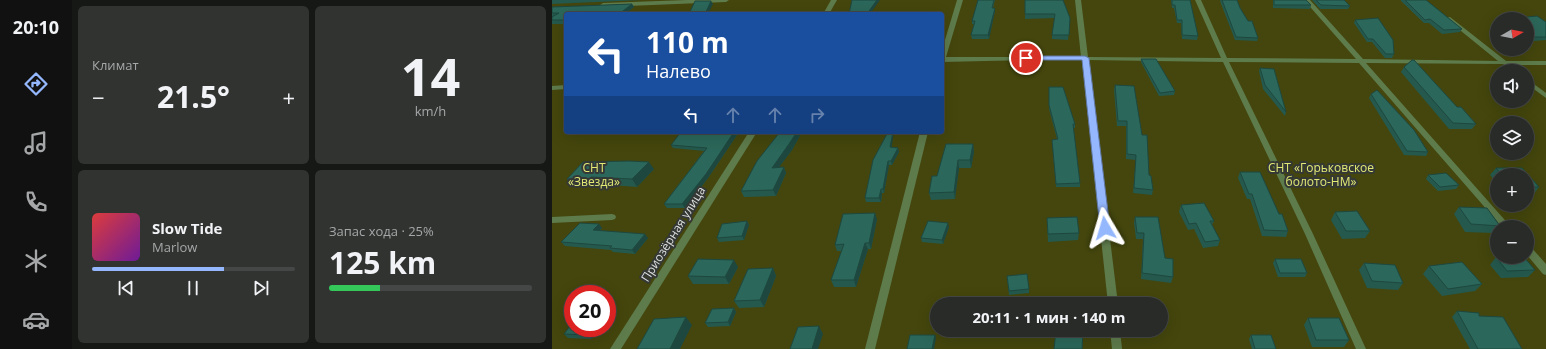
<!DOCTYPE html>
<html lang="ru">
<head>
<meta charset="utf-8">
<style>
	body { margin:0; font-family:"Open Sans",sans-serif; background:#303330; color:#f1f3f6; height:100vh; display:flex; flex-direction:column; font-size:15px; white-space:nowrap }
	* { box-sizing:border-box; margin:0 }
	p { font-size:13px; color:#a5a7a8 }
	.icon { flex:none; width:22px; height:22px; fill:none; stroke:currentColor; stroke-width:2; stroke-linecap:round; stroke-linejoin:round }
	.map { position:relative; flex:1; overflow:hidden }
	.sheet { display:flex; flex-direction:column; gap:6px; padding:6px; background:#161816; width:480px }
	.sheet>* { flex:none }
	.hud { position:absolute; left:12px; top:12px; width:380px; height:122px; border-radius:4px; box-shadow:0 4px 16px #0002,0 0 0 1px #444745; background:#1a4fa0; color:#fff; overflow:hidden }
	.needle { width:26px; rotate:81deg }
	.tools { position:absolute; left:938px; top:12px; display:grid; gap:8px }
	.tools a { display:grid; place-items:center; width:44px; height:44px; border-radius:50%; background:#282b28; box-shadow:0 4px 16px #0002,0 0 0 1px #444745; font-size:20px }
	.speed { position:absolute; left:12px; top:285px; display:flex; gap:8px; font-size:20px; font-weight:700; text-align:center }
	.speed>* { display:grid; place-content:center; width:52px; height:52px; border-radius:50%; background:#282b28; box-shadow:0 4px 16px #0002,0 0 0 1px #444745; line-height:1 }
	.speed .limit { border:6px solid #d22; background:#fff; color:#111 }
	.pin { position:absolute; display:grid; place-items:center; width:34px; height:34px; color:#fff; margin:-17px; border:2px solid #fff; border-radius:50%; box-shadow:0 1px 4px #0007 }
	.me { position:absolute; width:44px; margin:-22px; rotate:353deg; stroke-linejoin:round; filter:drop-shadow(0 0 3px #0008) }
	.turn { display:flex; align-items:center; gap:14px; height:84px; padding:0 16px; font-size:18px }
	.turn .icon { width:52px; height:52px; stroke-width:2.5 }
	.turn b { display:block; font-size:28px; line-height:34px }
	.lanes { display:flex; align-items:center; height:38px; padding:0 16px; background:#0003; justify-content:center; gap:20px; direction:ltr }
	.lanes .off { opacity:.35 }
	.big { font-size:30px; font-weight:700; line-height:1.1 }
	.sheet .tile { flex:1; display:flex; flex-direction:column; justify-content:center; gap:6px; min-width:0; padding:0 14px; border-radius:6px; background:#303330 }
	.sheet .dial { align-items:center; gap:0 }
	.dial b { font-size:52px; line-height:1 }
	.song { display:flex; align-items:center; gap:12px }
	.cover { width:48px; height:48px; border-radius:6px; background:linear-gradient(135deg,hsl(0 70% 55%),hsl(280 70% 35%)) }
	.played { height:4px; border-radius:2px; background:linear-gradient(90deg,#94b7fd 65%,#444745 65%) }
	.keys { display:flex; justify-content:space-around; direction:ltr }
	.heat { display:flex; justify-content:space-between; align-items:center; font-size:22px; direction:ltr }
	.charge { height:6px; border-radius:3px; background:linear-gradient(90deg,#34c759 25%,#444745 0) }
	.sheet .tiles { flex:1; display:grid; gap:6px; grid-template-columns:repeat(2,1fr) }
	.trip { position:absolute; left:378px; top:297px; width:238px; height:40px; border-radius:20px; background:#282b28; box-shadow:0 4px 16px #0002,0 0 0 1px #444745; font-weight:700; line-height:40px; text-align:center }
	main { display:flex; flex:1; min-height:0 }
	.tab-bar { display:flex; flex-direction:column; width:72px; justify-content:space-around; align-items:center; background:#101110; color:#a5a7a8 }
	.tab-bar .icon { width:28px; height:28px }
	.tab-bar .on { color:#94b7fd }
	.tab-bar b { font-size:18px; color:#f1f3f6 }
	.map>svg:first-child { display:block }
</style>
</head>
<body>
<main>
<nav class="tab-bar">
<b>20:10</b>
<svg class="icon on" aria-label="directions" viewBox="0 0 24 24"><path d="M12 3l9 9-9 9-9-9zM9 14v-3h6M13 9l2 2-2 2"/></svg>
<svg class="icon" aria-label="music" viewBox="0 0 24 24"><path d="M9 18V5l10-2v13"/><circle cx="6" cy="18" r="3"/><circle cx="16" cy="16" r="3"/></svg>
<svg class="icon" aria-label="phone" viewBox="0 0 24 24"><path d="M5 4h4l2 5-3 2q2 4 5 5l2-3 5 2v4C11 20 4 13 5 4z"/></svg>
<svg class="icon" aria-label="climate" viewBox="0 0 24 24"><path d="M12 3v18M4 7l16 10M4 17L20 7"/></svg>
<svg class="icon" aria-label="car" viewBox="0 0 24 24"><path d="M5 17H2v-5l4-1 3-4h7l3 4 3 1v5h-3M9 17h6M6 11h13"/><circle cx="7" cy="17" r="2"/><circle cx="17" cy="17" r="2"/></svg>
</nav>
<section class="sheet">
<div class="tiles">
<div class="tile"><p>Климат</p>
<div class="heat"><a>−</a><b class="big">21.5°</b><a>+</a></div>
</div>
<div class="tile dial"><b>14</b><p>km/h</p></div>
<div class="tile">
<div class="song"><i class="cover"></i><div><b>Slow Tide</b><p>Marlow</p></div></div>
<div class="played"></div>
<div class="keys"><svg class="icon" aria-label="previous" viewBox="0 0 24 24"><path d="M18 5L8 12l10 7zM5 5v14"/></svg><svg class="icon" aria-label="pause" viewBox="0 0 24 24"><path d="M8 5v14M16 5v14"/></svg><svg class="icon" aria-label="next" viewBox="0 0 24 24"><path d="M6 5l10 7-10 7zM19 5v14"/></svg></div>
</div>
<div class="tile"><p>Запас хода · 25%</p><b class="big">125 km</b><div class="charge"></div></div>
</div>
</section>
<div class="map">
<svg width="994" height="349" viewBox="0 0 994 349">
	<rect width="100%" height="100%" fill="#353936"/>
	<path fill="#44460d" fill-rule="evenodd" d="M0,0H994V349H0ZM14,14H390V132H14ZM945,19H975V49H945ZM945,71H975V101H945ZM945,123H975V153H945ZM945,175H975V205H945ZM945,227H975V257H945ZM21,294H55V328H21ZM385,304H609V330H385Z"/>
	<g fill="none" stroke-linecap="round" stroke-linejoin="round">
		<g fill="#5e7b4c" fill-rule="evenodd">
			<polygon points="135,0 177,0 174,2 51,7 48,5 51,3"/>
			<polygon points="405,0 411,0 394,57 529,57 523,0 529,0 536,57 669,58 643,0 649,0 675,58 804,59 752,0 758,0 811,59 946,61 893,18 898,17 954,61 994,61 994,65 959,65 966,71 959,71 951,64 814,63 959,227 950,227 807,63 677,62 761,234 814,349 804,349 753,234 671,62 536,60 566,304 556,304 530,60 474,60 390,62 390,50"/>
			<polygon points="975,79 994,93 994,98 975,84"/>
			<polygon points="14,85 14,89 0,90 0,86"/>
			<polygon points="368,132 376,132 323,349 313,349"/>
			<polygon points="60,214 63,215 64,217 63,219 60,220 0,223 0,217"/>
			<polygon points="975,245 978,246 994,264 994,275 991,274 975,255"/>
			<polygon points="558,330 568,330 570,349 560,349"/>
		</g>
		<g fill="#5e7b4c" fill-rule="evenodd">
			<polygon points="279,0 285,0 277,14 271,14"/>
			<polygon points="197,132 205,132 69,349 58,349"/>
		</g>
	</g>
	<g fill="#25594d">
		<polygon points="0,0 90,0 0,4"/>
		<polygon points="426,0 443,0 441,8 443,11 437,39 420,39 419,35 422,24 420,24 420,21"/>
		<polygon points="473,0 518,18 516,40 500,39 500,35 503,18 473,19"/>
		<polygon points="619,0 638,0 646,36 645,40 630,39 629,23 625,23 622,8 620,8"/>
		<polygon points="669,0 685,0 688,8 706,38 705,41 683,40 668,1"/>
		<polygon points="721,0 754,0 759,5 758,9 721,8"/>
		<polygon points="760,0 792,0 798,6 796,9 768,9"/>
		<polygon points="849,0 874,0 910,29 908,32 890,34 877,23 872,23 849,1"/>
		<polygon points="80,4 82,7 73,14 14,14 14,24 0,24 0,17 1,17 0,17 0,7"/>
		<polygon points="975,19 994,22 994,40 981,41 975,37"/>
		<polygon points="803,20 842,54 840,58 833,58 820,42 815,42 802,23"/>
		<polygon points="589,59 623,91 622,95 607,96 589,62"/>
		<polygon points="852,67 905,107 924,124 920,129 897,129 849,72"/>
		<polygon points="708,68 734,112 733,116 711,89 707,71"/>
		<polygon points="563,85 597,175 601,190 600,195 581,193 584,160 574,159 574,126 565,126 562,90"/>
		<polygon points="497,87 523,124 523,128 521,128 528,183 528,187 504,187 500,140 505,139 497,109"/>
		<polygon points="819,94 876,152 874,156 852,155 817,98"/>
		<polygon points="187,132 156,178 133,208 115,208 112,204 152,151 121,148 119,145"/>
		<polygon points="228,132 250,132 240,150 227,167 232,167 234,173 224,196 192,197 189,191"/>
		<polygon points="421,144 422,152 419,168 407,168 403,199 379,200 377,193 385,176"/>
		<polygon points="340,147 346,148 347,152 340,165 337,165 332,193 330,193 329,202 314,202 313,198"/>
		<polygon points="944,168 970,168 987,187 981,195 975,195 975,175 945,175 945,183 938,175"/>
		<polygon points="102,169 85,187 45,184 43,186 21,186 15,179"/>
		<polygon points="688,172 727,214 736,231 734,237 710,236 698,199 695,199 686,178"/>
		<polygon points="876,175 907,185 904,189 886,191 874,179"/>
		<polygon points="629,205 662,221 660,225 668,240 666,246 651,248 642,229 636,230 627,212"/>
		<polygon points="907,207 948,226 947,227 945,227 945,230 942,233 913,232 902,214"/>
		<polygon points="783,212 818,231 813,238 790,239 779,220"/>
		<polygon points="583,217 613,258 621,277 619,283 589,279 591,239 584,239 582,223"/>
		<polygon points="495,218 527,233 526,240 496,242"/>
		<polygon points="325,219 319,249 316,249 304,287 282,287 279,280 290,251 285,251 283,245"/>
		<polygon points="195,221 197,225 192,240 167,242 165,238"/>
		<polygon points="47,224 50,228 47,231 96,238 83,254 61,252 59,250 13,246 9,242"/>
		<polygon points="397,227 391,244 370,242 369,238"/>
		<polygon points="944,257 983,270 976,277 949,278 938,265"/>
		<polygon points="723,259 755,273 753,277 726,277 721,263"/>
		<polygon points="812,263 851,283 846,290 815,288 807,270"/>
		<polygon points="877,266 930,284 923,291 890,296 871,274"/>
		<polygon points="186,267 177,284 141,284 136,276"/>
		<polygon points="221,268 224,276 212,307 187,308 182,301"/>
		<polygon points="455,276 477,289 477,293 457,295"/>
		<polygon points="182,308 184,312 178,326 156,327 153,323"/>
		<polygon points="905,311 927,316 970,349 918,349 900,317"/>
		<polygon points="756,318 797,340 792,347 760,347 752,325"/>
		<polygon points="21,328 48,328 39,339 16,338 12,334"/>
		<polygon points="699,335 724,349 700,349 697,339"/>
	</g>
	<g fill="#1e483f">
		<polygon points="325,0 328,0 318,14 315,14"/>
		<polygon points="159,1 161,4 156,14 137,14"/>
		<polygon points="80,4 82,7 73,14 67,14"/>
		<polygon points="443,8 443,11 437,39 436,35"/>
		<polygon points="182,132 187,132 156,178 133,208 130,204"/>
		<polygon points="245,132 250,132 240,150 222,174 220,168"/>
		<polygon points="341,132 342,132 339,151 338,147"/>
		<polygon points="421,144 422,152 419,168 418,160"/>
		<polygon points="346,148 347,152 340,165 339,161"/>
		<polygon points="406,160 407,168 403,199 402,192"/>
		<polygon points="336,161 337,165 332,193 331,189"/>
		<polygon points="97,162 102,169 85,187 80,179"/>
		<polygon points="232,167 234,173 224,196 221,190"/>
		<polygon points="39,177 45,184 43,186 38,179"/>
		<polygon points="329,189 330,193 329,202 327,198"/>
		<polygon points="323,213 325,219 319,249 317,243"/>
		<polygon points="195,221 197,225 192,240 190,236"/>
		<polygon points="396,223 397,227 391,244 390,240"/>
		<polygon points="47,224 50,228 44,234 41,230"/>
		<polygon points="93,234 96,238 83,254 80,250"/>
		<polygon points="313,243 316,249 304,287 302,280"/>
		<polygon points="182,260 186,267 177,284 173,277"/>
		<polygon points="221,268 224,276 212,307 208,300"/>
		<polygon points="182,308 184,312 178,326 176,322"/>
		<polygon points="134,317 140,325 128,349 118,349"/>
		<polygon points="267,326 271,334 266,349 260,349"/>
		<polygon points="41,328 48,328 39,339 35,335"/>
		<polygon points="383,335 384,338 382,349 380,349"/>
	</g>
	<g fill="#2b675a" stroke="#1e483f">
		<polygon points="300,0 325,0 315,14 297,14"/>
		<polygon points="426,0 442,0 440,8 443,8 436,35 419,35 423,21 420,21"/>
		<polygon points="473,0 511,0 518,18 517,35 500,35 503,14 473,14"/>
		<polygon points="620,0 638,0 646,36 630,35 630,20 625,20 623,5 620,5"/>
		<polygon points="670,0 685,0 688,8 696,21 700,21 706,38 684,37"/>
		<polygon points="722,0 754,0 759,5 722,5"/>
		<polygon points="764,0 792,0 798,6 769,5"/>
		<polygon points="853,0 874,0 910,29 892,30 878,19 873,20"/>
		<polygon points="143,1 159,1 154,12 137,14"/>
		<polygon points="80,4 67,14 14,14 14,20 0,20 0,17 7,13 0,13 0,7"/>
		<polygon points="985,16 994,22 994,37 983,37 975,32 975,19 955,19"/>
		<polygon points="826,18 841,40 842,54 834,54 821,39 816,39 803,20"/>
		<polygon points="589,59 604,59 623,91 608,93"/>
		<polygon points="860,60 862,60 905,107 909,107 924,124 901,123 852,67"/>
		<polygon points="708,68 722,69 734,112 713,85"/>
		<polygon points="563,85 582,86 590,135 595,135 597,175 599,176 601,190 582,188 584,155 575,154 575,121 566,121"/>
		<polygon points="497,87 511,87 523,124 521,124 528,183 504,184 500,140 506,139 497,105"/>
		<polygon points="825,90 862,130 876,152 855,151 819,94"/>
		<polygon points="129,132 182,132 154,174 130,204 112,204 155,148 119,145"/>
		<polygon points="228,132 245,132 237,144 220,168 232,167 221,190 189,191 205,161"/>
		<polygon points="336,132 341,132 338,147 346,148 339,161 336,161 331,189 329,189 327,198 313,198 321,160"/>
		<polygon points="394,144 421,144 418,160 406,160 402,192 377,193 380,176 385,176"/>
		<polygon points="77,161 97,162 80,179 39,177 38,179 15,179 31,162"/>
		<polygon points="944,168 970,168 987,187 975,187 975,175 950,175"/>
		<polygon points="688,172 708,172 727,214 730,214 736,231 712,230 700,194 697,194"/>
		<polygon points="894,173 907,185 888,187 876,175"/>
		<polygon points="652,203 662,221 658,221 668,240 653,242 644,223 637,224 629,205"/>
		<polygon points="907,207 935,208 948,226 919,224"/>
		<polygon points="805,211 818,231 794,231 783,212"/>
		<polygon points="323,213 317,243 313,243 302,280 279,280 292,244 283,245 291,214"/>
		<polygon points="525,217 527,233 496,234 495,218"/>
		<polygon points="583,217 606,217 613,258 621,259 621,277 590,273 592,233 585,233"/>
		<polygon points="195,221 190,236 165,238 170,224"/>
		<polygon points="376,221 396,223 390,240 369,238"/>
		<polygon points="28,223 47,224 41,230 93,234 80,250 58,248 60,246 9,242"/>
		<polygon points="944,257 972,257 983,270 955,271"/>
		<polygon points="146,259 182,260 173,277 136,276"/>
		<polygon points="723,259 749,259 755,273 728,273"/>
		<polygon points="910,262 930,284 896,289 877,266"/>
		<polygon points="812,263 843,265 851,283 820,281"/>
		<polygon points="221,268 208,300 182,301 196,269"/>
		<polygon points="475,274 477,289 457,291 455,276"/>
		<polygon points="182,308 176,322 153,323 160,309"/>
		<polygon points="905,311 927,313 927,316 951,317 970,349 926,349"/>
		<polygon points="134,317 118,349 85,349 102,319"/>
		<polygon points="756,318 787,318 797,340 764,340"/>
		<polygon points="21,322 21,328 41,328 35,335 12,334"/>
		<polygon points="267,326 260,349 238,349 246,327"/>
		<polygon points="504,330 531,331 530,349 502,349"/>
		<polygon points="358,335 383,335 380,349 355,349"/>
		<polygon points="699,335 719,335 724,349 703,349"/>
	</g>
	<polygon fill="#94b7fd" stroke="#6077a4" points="472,56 533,56 537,58 558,228 557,231 550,231 548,228 530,60 474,60 471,58"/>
	<g text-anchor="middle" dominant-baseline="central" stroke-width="4" stroke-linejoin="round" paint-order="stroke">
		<g font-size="12" fill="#e2e974" stroke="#353936">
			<text x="42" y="167">СНТ<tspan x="42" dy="14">«Звезда»</tspan></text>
			<text x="769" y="167">СНТ «Горьковское<tspan x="769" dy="14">болото-НМ»</tspan></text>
		</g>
		<g font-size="12" fill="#dcdedd" stroke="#353936">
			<text transform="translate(121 234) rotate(-58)">Приозёрная улица</text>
		</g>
	</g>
</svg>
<div class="tools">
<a><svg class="needle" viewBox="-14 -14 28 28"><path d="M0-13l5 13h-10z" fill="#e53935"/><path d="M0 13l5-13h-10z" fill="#a5a7a8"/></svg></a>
<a><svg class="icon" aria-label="sound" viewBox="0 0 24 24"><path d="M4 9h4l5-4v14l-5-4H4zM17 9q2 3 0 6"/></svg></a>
<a><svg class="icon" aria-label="layers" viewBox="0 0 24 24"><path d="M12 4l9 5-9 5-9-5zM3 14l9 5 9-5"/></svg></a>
<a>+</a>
<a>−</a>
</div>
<div class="speed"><div class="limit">20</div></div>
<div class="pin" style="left:474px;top:58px;background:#d93025"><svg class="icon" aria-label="arrive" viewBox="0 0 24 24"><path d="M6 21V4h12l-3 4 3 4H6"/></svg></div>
<svg class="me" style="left:553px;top:228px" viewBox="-20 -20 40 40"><path d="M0-17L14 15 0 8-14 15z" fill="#94b7fd" stroke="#fff" stroke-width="4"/></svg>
<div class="trip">20:11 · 1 мин · 140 m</div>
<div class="hud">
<div class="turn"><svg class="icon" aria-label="left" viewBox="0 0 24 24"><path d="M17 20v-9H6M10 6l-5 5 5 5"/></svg><div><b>110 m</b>Налево</div></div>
<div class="lanes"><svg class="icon" aria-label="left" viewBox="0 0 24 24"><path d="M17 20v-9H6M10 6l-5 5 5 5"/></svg><svg class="icon off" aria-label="ahead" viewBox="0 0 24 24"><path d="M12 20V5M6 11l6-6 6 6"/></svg><svg class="icon off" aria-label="ahead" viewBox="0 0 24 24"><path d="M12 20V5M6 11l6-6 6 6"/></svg><svg class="icon off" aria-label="right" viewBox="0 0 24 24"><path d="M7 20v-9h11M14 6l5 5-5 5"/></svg></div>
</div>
</div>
</main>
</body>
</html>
